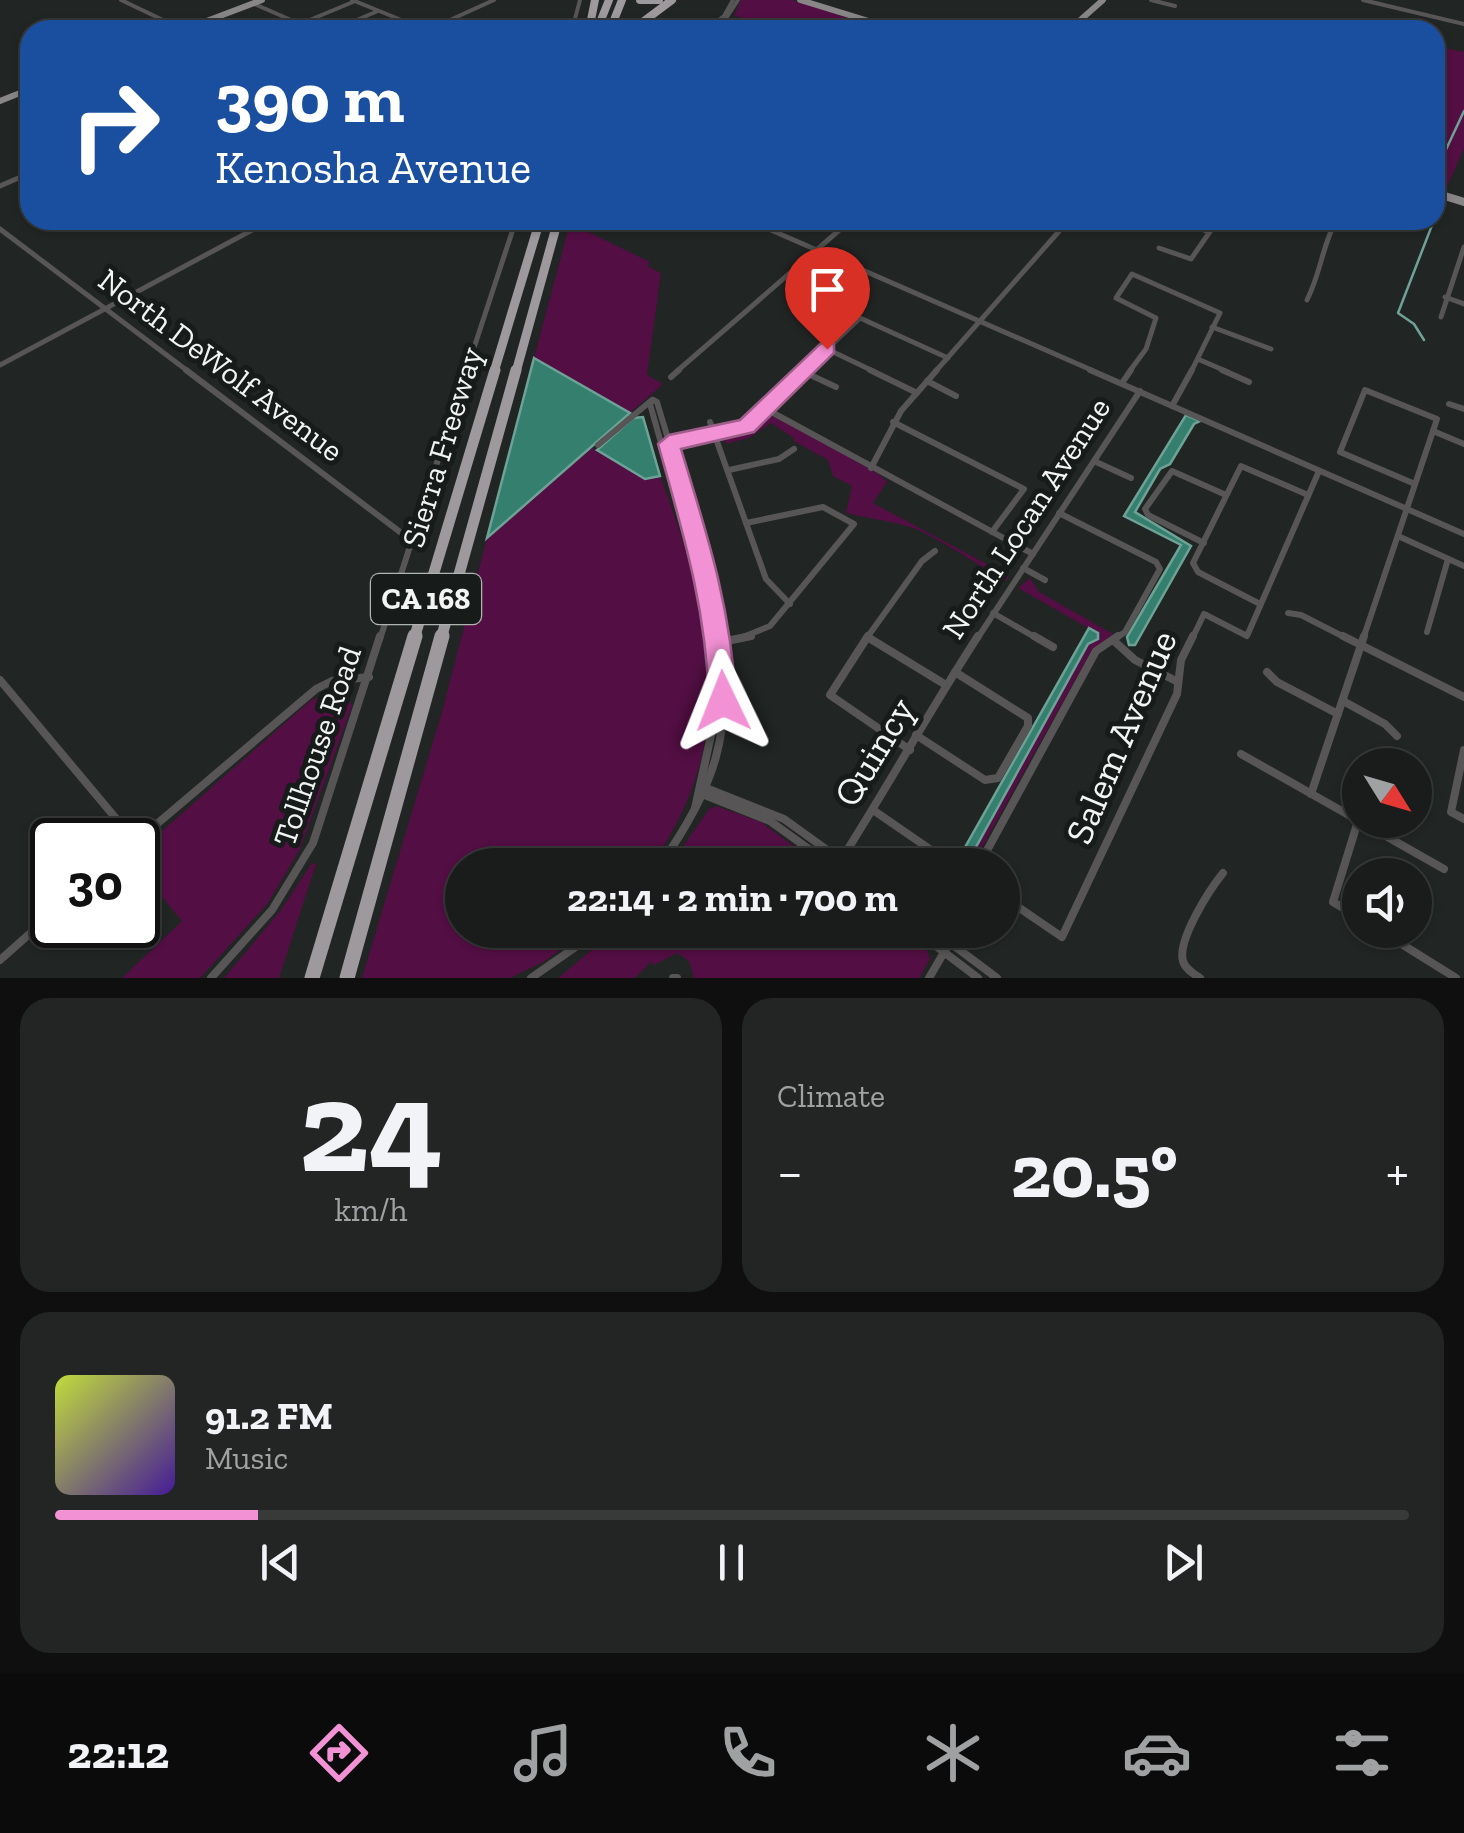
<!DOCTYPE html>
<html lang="en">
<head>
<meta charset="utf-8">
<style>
	body { margin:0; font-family:"Zilla Slab",serif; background:#222523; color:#f1f3f6; height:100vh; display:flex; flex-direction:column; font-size:38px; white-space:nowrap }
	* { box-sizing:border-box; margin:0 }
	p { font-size:32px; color:#9fa1a2 }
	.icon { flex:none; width:55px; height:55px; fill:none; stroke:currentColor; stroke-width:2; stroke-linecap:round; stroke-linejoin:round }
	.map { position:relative; height:978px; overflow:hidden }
	.side { display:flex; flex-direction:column; gap:20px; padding:20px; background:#0e0f0e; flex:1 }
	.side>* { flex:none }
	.guide { position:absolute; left:20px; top:20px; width:1425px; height:210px; border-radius:30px; box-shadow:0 2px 8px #0004,0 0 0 2px #373a39; background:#1a4fa0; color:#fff; overflow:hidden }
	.needle { width:65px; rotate:127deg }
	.controls { position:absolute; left:1342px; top:748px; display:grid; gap:20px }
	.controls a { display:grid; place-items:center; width:90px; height:90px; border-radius:50%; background:#191c1a; box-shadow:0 2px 8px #0004,0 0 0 2px #373a39; font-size:50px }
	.speed { position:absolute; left:30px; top:818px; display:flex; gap:20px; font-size:50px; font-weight:700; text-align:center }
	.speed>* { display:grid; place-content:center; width:130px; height:130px; border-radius:50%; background:#191c1a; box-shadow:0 2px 8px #0004,0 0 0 2px #373a39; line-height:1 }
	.speed .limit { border:5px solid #111; border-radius:15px; background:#fff; color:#111 }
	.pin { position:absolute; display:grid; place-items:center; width:85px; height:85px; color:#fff; margin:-102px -42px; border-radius:50% 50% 50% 0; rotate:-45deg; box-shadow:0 0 10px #0007 }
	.pin .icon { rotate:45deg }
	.me { position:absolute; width:110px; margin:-55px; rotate:358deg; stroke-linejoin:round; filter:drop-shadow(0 0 8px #0008) }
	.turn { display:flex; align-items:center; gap:35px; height:210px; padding:0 30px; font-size:45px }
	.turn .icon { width:130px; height:130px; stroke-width:2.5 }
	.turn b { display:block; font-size:70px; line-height:85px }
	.big { font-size:75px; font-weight:700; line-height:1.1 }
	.side .widget { flex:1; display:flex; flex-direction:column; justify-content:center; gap:15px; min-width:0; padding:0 35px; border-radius:30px; background:#222523 }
	.side .dial { align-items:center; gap:0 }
	.dial b { font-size:130px; line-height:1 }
	.song { display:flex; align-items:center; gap:30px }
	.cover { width:120px; height:120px; border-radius:15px; background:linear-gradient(135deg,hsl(70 70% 55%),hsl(260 70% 35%)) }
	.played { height:10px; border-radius:5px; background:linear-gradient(90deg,#f391d5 15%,#373a39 15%) }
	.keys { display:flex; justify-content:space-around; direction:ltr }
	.heat { display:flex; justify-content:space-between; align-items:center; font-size:55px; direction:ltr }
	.side .tiles { flex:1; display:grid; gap:20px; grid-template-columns:1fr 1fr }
	.widget:last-child { grid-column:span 2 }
	.trip { position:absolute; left:445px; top:848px; width:575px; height:100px; border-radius:50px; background:#191c1a; box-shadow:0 2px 8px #0004,0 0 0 2px #373a39; font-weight:700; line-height:100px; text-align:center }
	.dock { display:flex; height:160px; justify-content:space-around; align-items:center; background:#0a0b0a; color:#9fa1a2 }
	.dock .icon { width:70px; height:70px }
	.dock .current { color:#f391d5 }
	.dock b { font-size:45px; color:#f1f3f6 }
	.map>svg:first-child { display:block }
</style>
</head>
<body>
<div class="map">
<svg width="1464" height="978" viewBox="0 0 1464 978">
	<rect width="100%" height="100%" fill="#212523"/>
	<g fill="#530e43">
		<polygon points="741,0 792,0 861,22 849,30 751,30 759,22 734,16"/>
		<polygon points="1435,46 1464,52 1464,148 1445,192 1464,199 1435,191"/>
		<polygon points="570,223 650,262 647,266 661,273 647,375 663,384 630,413 534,358"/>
		<path d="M766,414L783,420L880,475L887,482L873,503L1009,576L1006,581C983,568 928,531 907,526C885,520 866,518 846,513L852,486L833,476L828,460L794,441V438L771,423L749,438L726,444L724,436L752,426Z"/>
		<path d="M591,447L645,479L660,476C711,614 743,735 651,865H462V930H587L545,961L510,978H362L442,712L487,538Z"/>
		<polygon points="1030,578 1039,592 1113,634 1090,653 972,865 966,865 1088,644 1098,639 1097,633 1018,588"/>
		<polygon points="331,691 348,698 352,706 300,849 268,903 200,978 122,978 182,921 138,868 138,852 310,701"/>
		<polygon points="716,806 761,822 819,865 670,865 709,809"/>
		<polygon points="312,863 316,864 279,978 224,978 281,910"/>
		<polygon points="616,930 905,930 925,945 930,959 919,978 694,978 689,961 677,953 654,965 651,962 635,978 558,978"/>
	</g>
	<g fill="#357f6f" stroke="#6ea297" stroke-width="2.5">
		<polygon points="534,358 630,413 487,538"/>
		<polygon points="1186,415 1200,421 1194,424 1170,464 1160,469 1135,512 1191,546 1135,645 1129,645 1127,637 1181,545 1124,516"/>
		<polygon points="643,417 660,476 645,479 597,450 633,418"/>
		<polygon points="1089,628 1098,633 1098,639 1088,644 966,865 955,865"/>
	</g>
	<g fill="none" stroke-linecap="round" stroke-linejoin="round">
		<g stroke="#6ea297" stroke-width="2.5">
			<polyline points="1435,173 1464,111"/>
			<polyline points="1424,340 1414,324 1398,313 1441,202"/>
		</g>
		<g stroke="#575556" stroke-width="4">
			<polyline points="121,0 184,30"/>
			<polyline points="352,0 426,30"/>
			<polyline points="1151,0 1175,6"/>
			<polyline points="1363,0 1464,24"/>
			<polyline points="252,3 314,30"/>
			<polyline points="725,20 738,0"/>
			<polyline points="300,24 353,2"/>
			<polyline points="333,30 378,11"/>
			<polyline points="428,30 494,0"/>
			<polyline points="572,30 580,0"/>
			<polyline points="706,30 724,16 733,0"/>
		</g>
		<g stroke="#575556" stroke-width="5">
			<polyline points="0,186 30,173"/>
			<polyline points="748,220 1096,372"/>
			<polyline points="1176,220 1209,232"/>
			<polyline points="0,229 189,372"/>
			<polyline points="1159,248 1191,259 1218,220"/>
			<polyline points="1445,297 1464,304"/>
			<path d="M1307,300C1321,272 1322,247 1336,220"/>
			<polyline points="1441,317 1464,247"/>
			<polyline points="1212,327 1271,349"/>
			<polyline points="827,349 875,372"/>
			<polyline points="1200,360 1228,372"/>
			<polyline points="0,365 271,220"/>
			<polyline points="466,372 516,220"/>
			<polyline points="676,372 851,220"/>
			<polyline points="803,372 860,318 948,358"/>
			<polyline points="935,372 1061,229"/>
			<polyline points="1129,372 1146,349 1156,318 1116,298 1132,274 1220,313 1191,372"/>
		</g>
		<g stroke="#575556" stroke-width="6">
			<polyline points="186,370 404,535 413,537"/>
			<polyline points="870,370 917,393"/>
			<polyline points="1090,370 1464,534"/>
			<polyline points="1222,370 1249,382"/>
			<polyline points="804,372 836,387"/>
			<polyline points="671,377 679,370"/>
			<polyline points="927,381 956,396"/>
			<polyline points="1122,383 1131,370"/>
			<polyline points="653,400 657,402 701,549 720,639"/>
			<polyline points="653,400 650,404 702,589 710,639"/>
			<polyline points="1449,404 1464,409"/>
			<polyline points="1172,406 1192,370"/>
			<polyline points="766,409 1033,554"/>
			<polyline points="710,422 766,579 790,604"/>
			<polyline points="893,422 1024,489 992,532"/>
			<polyline points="1433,431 1464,444"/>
			<polyline points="667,444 747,426 806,370"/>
			<polyline points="598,445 652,400"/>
			<polyline points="1094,461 1131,478"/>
			<polyline points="871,468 901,411 937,370"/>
			<polyline points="729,470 779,459 794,449"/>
			<polyline points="1059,513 1156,562 1160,569 1125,632 1115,639"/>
			<polyline points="1398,536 1464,566"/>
			<polyline points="1204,543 1148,515 1145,509 1172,471 1226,495"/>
			<polyline points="1023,568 1045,580"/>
			<polyline points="1260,604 1198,572 1193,563 1241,466 1308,495"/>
			<polyline points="993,613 1038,639"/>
			<polyline points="1288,613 1301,615 1348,639"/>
			<polyline points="1427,632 1448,559"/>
			<polyline points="380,639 467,370"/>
			<polyline points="738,639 770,626 854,524 823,507 746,523"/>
			<polyline points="866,639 922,561 935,551"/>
			<polyline points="977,639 1140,391"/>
			<polyline points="1192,639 1204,614 1247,636 1319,471"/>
			<polyline points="1363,639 1437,419 1365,390 1340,452 1415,484"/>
		</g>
		<g stroke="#575556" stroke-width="8">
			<polyline points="868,636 830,695 910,750"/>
			<polyline points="1034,636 1053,647"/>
			<polyline points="1343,636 1464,697"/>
			<polyline points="869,638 946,685"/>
			<polyline points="1113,640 1135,660 1178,682"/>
			<polyline points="717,643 751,636"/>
			<polyline points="1267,672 1277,682 1338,714"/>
			<polyline points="0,680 134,840"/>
			<polyline points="1343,701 1385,724 1397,736"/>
			<polyline points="916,735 985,780 998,778 1028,726 1028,718 955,672"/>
			<polyline points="1464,750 1451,812 1464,819"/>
			<polyline points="1241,754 1444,869"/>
			<polyline points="706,788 784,819 848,865"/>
			<polyline points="702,794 770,821 831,865"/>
			<polyline points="1311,794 1364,636"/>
			<polyline points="695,808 715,717 710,636"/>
			<polyline points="873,810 934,852"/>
			<polyline points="1358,821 1333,902 1360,918"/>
			<polyline points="138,840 316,689 332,681 369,677"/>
			<path d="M841,860C888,786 930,710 978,636"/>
			<path d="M660,865C714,789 735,731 719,636"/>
			<polyline points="979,865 1096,651 1118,636"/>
			<polyline points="1002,896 1062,937 1177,694 1181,660 1193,636"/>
			<polyline points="915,930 978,978"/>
			<polyline points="933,930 997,978"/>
			<polyline points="1379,930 1456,978"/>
			<polyline points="0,960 52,914"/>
			<polyline points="211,978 272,910 313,843 380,636"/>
			<polyline points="531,978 600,930"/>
			<polyline points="673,978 677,978"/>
			<polyline points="929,978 957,930"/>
			<path d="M1200,978C1194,974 1185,969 1183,961C1177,940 1210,889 1223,873"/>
		</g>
		<g stroke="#898688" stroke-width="6">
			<polyline points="800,0 898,30"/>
			<polyline points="183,30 262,0"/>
			<polyline points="1069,30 1103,0"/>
			<polyline points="0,101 30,89"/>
		</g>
		<polyline stroke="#898688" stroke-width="8" points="1435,193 1464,202"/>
		<g stroke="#9d999c" stroke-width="8">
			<polyline points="640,0 659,0"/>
			<polyline points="589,30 595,0"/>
			<polyline points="597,30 609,0"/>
			<polyline points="610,30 622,0"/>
			<polyline points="632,30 672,0"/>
		</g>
		<g stroke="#9d999c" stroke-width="9">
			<polyline points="494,372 540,220"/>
			<polyline points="516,372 558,220"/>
		</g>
		<g stroke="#9d999c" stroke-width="11">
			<polyline points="414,639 495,370"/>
			<polyline points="441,639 516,370"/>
		</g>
		<g stroke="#9d999c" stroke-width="15">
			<polyline points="312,978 415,636"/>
			<polyline points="347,978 442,636"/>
		</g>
	</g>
	<path fill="#f391d5" stroke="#9e5e8a" stroke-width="2.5" d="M827,342L834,344V353L754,432L681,449C708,537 731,608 736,701L732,710L723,714L713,710L709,701C706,607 683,533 658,444L669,435L740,420L820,344Z"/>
	<g text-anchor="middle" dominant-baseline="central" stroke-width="10" stroke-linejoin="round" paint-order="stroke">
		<rect fill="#171b1a" stroke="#b0b4b3" stroke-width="2.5" x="371" y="574" width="110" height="50" rx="8"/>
		<g font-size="30" font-weight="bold" fill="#f2f5f4">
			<text x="426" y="599">CA 168</text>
		</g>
		<g font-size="32" fill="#f2f5f4" stroke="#171b1a">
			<text transform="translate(221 365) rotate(37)">North DeWolf Avenue</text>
			<text transform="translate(442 447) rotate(-73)">Sierra Freeway</text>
			<text transform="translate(1026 518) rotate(-57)">North Locan Avenue</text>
			<text transform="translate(317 746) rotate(-71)">Tollhouse Road</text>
		</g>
		<g font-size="38" fill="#f2f5f4" stroke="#171b1a">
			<text transform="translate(1121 737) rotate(-67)">Salem Avenue</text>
			<text transform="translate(874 752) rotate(-59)">Quincy</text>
		</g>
	</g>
</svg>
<div class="controls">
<a><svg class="needle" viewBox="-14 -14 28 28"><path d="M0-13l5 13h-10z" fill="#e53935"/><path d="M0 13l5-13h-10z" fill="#9fa1a2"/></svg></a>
<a><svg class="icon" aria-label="sound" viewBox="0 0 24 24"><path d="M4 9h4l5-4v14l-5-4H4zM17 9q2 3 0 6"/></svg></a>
</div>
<div class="speed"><div class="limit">30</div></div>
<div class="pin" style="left:827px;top:349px;background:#d93025"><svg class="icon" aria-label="arrive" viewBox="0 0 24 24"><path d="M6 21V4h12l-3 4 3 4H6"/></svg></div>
<svg class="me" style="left:723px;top:701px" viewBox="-20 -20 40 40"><path d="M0-17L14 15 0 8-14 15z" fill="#f391d5" stroke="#fff" stroke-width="4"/></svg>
<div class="trip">22:14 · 2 min · 700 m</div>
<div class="guide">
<div class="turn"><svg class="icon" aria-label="right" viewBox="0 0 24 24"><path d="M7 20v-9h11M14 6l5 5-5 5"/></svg><div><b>390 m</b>Kenosha Avenue</div></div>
</div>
</div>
<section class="side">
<div class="tiles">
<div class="widget dial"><b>24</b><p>km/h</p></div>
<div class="widget"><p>Climate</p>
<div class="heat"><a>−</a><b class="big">20.5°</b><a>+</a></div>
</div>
<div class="widget">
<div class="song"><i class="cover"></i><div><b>91.2 FM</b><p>Music</p></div></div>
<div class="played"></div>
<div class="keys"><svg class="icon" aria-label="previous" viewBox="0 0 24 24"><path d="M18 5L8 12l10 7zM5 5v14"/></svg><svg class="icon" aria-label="pause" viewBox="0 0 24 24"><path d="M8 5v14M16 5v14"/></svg><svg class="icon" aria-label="next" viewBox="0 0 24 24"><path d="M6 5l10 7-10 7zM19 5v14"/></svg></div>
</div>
</div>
</section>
<nav class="dock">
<b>22:12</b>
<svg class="icon current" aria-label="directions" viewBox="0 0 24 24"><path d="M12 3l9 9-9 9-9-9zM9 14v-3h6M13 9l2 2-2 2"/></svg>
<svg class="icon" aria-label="music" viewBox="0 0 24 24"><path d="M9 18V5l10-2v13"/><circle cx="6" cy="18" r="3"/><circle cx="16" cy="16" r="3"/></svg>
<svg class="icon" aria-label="phone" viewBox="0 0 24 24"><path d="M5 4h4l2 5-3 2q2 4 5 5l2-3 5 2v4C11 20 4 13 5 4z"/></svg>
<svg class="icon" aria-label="climate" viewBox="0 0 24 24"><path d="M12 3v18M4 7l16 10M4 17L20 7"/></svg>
<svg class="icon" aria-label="car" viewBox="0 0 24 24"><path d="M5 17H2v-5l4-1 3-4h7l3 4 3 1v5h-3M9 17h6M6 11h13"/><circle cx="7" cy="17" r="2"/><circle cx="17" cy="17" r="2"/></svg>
<svg class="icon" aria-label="filters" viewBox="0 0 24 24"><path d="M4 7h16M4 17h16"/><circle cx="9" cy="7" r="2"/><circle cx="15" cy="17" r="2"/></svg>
</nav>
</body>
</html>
